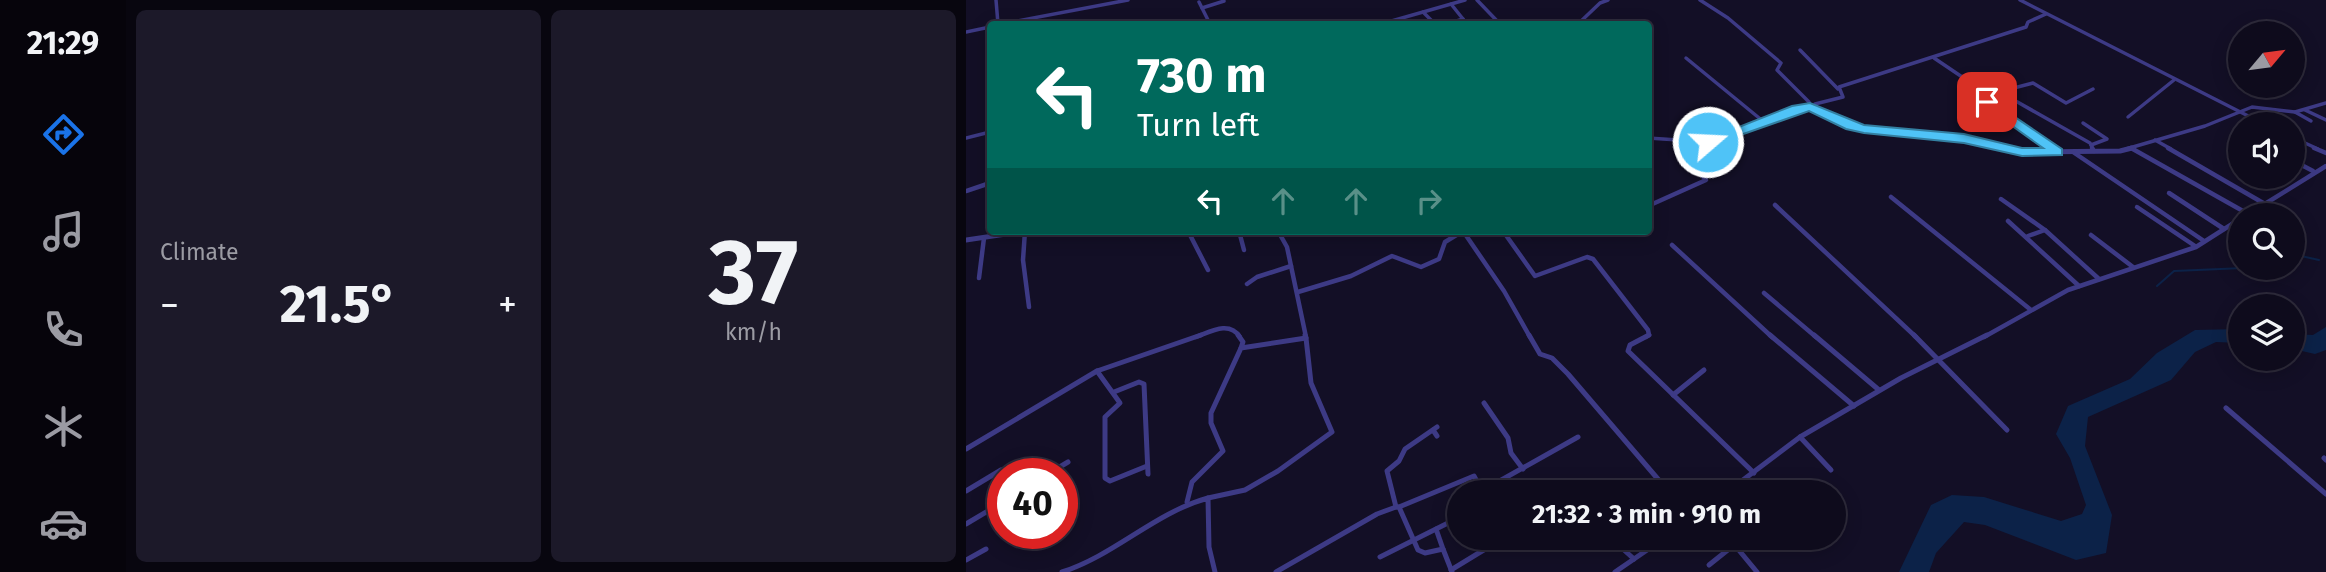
<!DOCTYPE html>
<html lang="en">
<head>
<meta charset="utf-8">
<style>
	body { margin:0; font-family:"Fira Sans",sans-serif; background:#1c1929; color:#f1f3f6; height:100vh; display:flex; flex-direction:column; font-size:26px; white-space:nowrap }
	* { box-sizing:border-box; margin:0 }
	p { font-size:23px; color:#9b9ba3 }
	.icon { flex:none; width:38px; height:38px; fill:none; stroke:currentColor; stroke-width:2; stroke-linecap:round; stroke-linejoin:round }
	.map { position:relative; flex:1; overflow:hidden }
	.sheet { display:flex; flex-direction:column; gap:10px; padding:10px; background:#08060f; width:840px }
	.sheet>* { flex:none }
	.top-card { position:absolute; left:21px; top:21px; width:665px; height:214px; border-radius:7px; box-shadow:0 4px 18px #0003,0 0 0 2px #2e2b3b; background:#00695c; color:#fff; overflow:hidden }
	.needle { width:46px; rotate:61deg }
	.fabs { position:absolute; left:1262px; top:21px; display:grid; gap:14px }
	.fabs a { display:grid; place-items:center; width:77px; height:77px; border-radius:50%; background:#0e0b1c; box-shadow:0 4px 18px #0003,0 0 0 2px #2e2b3b; font-size:35px }
	.speed { position:absolute; left:21px; top:458px; display:flex; gap:14px; font-size:35px; font-weight:700; text-align:center }
	.speed>* { display:grid; place-content:center; width:91px; height:91px; border-radius:50%; background:#0e0b1c; box-shadow:0 4px 18px #0003,0 0 0 2px #2e2b3b; line-height:1 }
	.speed .limit { border:10px solid #d22; background:#fff; color:#111 }
	.pin { position:absolute; display:grid; place-items:center; width:60px; height:60px; color:#fff; margin:-30px; border-radius:14px; box-shadow:0 4px 10px #0006 }
	.me { position:absolute; width:77px; margin:-38px; rotate:71deg; stroke-linejoin:round; filter:drop-shadow(0 0 5px #0008) }
	.turn { display:flex; align-items:center; gap:24px; height:147px; padding:0 35px; font-size:32px }
	.turn .icon { width:91px; height:91px; stroke-width:2.5 }
	.turn b { display:block; font-size:49px; line-height:60px }
	.lanes { display:flex; align-items:center; height:66px; padding:0 35px; background:#0003; justify-content:center; gap:35px; direction:ltr }
	.lanes .off { opacity:.35 }
	.big { font-size:52px; font-weight:700; line-height:1.1 }
	.sheet .tile { flex:1; display:flex; flex-direction:column; justify-content:center; gap:10px; min-width:0; padding:0 24px; border-radius:10px; background:#1c1929 }
	.sheet .dial { align-items:center; gap:0 }
	.dial b { font-size:91px; line-height:1 }
	.heat { display:flex; justify-content:space-between; align-items:center; font-size:38px; direction:ltr }
	.sheet .tiles { flex:1; display:grid; gap:10px; grid-template-columns:repeat(2,1fr) }
	.trip { position:absolute; left:481px; top:480px; width:399px; height:70px; border-radius:35px; background:#0e0b1c; box-shadow:0 4px 18px #0003,0 0 0 2px #2e2b3b; font-weight:700; line-height:70px; text-align:center }
	main { display:flex; flex:1; min-height:0 }
	.dock { display:flex; flex-direction:column; width:126px; justify-content:space-around; align-items:center; background:#06040b; color:#9b9ba3 }
	.dock .icon { width:49px; height:49px }
	.dock .active { color:#1a73e8 }
	.dock b { font-size:32px; color:#f1f3f6 }
	.map>svg:first-child { display:block }
</style>
</head>
<body>
<main>
<nav class="dock">
<b>21:29</b>
<svg class="icon active" aria-label="directions" viewBox="0 0 24 24"><path d="M12 3l9 9-9 9-9-9zM9 14v-3h6M13 9l2 2-2 2"/></svg>
<svg class="icon" aria-label="music" viewBox="0 0 24 24"><path d="M9 18V5l10-2v13"/><circle cx="6" cy="18" r="3"/><circle cx="16" cy="16" r="3"/></svg>
<svg class="icon" aria-label="phone" viewBox="0 0 24 24"><path d="M5 4h4l2 5-3 2q2 4 5 5l2-3 5 2v4C11 20 4 13 5 4z"/></svg>
<svg class="icon" aria-label="climate" viewBox="0 0 24 24"><path d="M12 3v18M4 7l16 10M4 17L20 7"/></svg>
<svg class="icon" aria-label="car" viewBox="0 0 24 24"><path d="M5 17H2v-5l4-1 3-4h7l3 4 3 1v5h-3M9 17h6M6 11h13"/><circle cx="7" cy="17" r="2"/><circle cx="17" cy="17" r="2"/></svg>
</nav>
<section class="sheet">
<div class="tiles">
<div class="tile"><p>Climate</p>
<div class="heat"><a>−</a><b class="big">21.5°</b><a>+</a></div>
</div>
<div class="tile dial"><b>37</b><p>km/h</p></div>
</div>
</section>
<div class="map">
<svg width="1360" height="572" viewBox="0 0 1360 572">
	<rect width="100%" height="100%" fill="#130f26"/>
	<g fill="#0c2248">
		<polygon points="1360,327 1360,350 1349,354 1327,349 1327,334 1347,335"/>
		<polygon points="1274,329 1274,343 1250,342 1229,352 1205,380 1122,417 1119,446 1146,515 1140,553 1110,560 1019,525 998,522 970,553 963,572 933,572 965,505 986,495 1018,497 1095,521 1116,514 1120,505 1104,458 1090,434 1102,406 1164,379 1191,353 1229,330"/>
	</g>
	<g fill="none" stroke-linecap="round" stroke-linejoin="round">
		<g stroke="#0c2248" stroke-width="2">
			<polyline points="1326,254 1353,260"/>
			<polyline points="1191,286 1208,271 1278,268"/>
		</g>
		<g stroke="#3d3a85" stroke-width="3.5">
			<polyline points="30,0 32,24"/>
			<polyline points="734,0 762,18 815,63 811,70 843,102 844,107"/>
			<polyline points="1054,0 1298,124"/>
			<polyline points="233,2 244,24"/>
			<polyline points="485,4 501,24"/>
			<polyline points="236,8 258,1"/>
			<polyline points="457,12 469,24"/>
			<polyline points="484,23 497,19"/>
			<polyline points="35,24 162,0"/>
			<polyline points="415,24 499,0"/>
			<polyline points="612,24 634,3 642,0"/>
			<polyline points="0,32 24,27"/>
			<polyline points="834,50 872,89"/>
			<polyline points="720,58 798,122"/>
			<polyline points="968,58 1011,87 1039,95 1124,143 1127,149"/>
			<polyline points="1029,77 1043,90"/>
			<polyline points="1044,89 1067,83 1100,103 1127,89"/>
			<polyline points="1021,102 1088,149"/>
			<polyline points="849,107 849,104 877,97 873,87 1060,27 1062,22 1080,14"/>
			<polyline points="1339,110 1360,120"/>
			<polyline points="1329,112 1345,121"/>
			<polyline points="1162,117 1208,80"/>
			<polyline points="1117,123 1141,139 1125,145"/>
			<polyline points="1326,137 1352,149"/>
			<polyline points="0,138 24,132"/>
			<polyline points="708,140 715,149"/>
			<polyline points="1189,140 1205,149"/>
			<polyline points="1326,144 1337,149"/>
		</g>
		<g stroke="#3d3a85" stroke-width="4.5">
			<polyline points="1086,148 1092,152"/>
			<polyline points="1126,148 1128,151"/>
			<polyline points="1165,148 1284,215"/>
			<polyline points="1202,148 1299,204"/>
			<polyline points="1333,148 1338,150"/>
			<polyline points="1348,148 1360,153"/>
			<polyline points="1107,152 1238,241"/>
			<polyline points="1326,160 1347,171"/>
			<polyline points="0,191 24,183"/>
			<polyline points="1203,193 1258,229"/>
			<polyline points="925,197 1065,310"/>
			<polyline points="1035,199 1079,230 1133,279"/>
			<polyline points="809,205 950,337"/>
			<polyline points="682,206 740,180 714,148"/>
			<polyline points="1171,207 1229,246"/>
			<polyline points="1281,215 1360,166"/>
			<polyline points="1042,221 1113,286"/>
			<polyline points="59,231 57,260 63,307"/>
			<polyline points="222,231 242,270"/>
			<polyline points="273,231 278,250"/>
			<polyline points="312,231 321,247 340,337"/>
			<polyline points="537,231 569,276 621,257 627,259 682,330 683,335 680,337"/>
			<polyline points="1125,235 1167,267"/>
			<polyline points="1062,236 1079,230"/>
			<polyline points="706,245 806,337"/>
			<polyline points="13,278 18,238"/>
			<polyline points="281,284 291,277 325,266"/>
			<polyline points="332,292 385,276 426,256 455,267 473,259 479,242 497,231 538,291 564,337"/>
			<polyline points="798,293 850,337"/>
			<path d="M230,337C244,332 263,320 274,337"/>
			<polyline points="1018,337 1102,290 1230,247 1274,219"/>
		</g>
		<g stroke="#3d3a85" stroke-width="5">
			<polyline points="272,335 277,342 275,348"/>
			<polyline points="563,335 574,354 586,358 602,374 703,492"/>
			<polyline points="683,335 664,345 662,351 788,473"/>
			<polyline points="804,335 888,406"/>
			<polyline points="848,335 913,390"/>
			<polyline points="948,335 1041,430"/>
			<polyline points="131,371 154,403 139,417 139,478 144,481 181,466"/>
			<polyline points="148,392 173,382 178,384 182,474"/>
			<polyline points="707,395 738,370"/>
			<polyline points="518,403 542,438 545,453 557,469"/>
			<polyline points="1260,408 1360,494"/>
			<polyline points="467,430 471,436"/>
			<polyline points="834,437 865,470"/>
			<polyline points="0,449 131,371 235,335"/>
			<polyline points="1358,458 1360,460"/>
			<polyline points="82,474 102,462"/>
			<polyline points="0,491 35,470 37,474"/>
			<polyline points="514,492 612,437"/>
			<polyline points="623,492 632,486"/>
			<polyline points="761,492 834,437 935,378 1021,335"/>
			<polyline points="242,498 279,490 312,471 366,432 345,383 340,338"/>
			<polyline points="96,499 109,491"/>
			<polyline points="221,502 226,482 257,451 245,423 245,413 275,348 340,338 339,335"/>
			<polyline points="430,507 421,471 433,461 439,449 471,427"/>
			<polyline points="433,507 508,476 516,491"/>
			<polyline points="0,524 37,502"/>
			<polyline points="470,529 477,549"/>
			<polyline points="762,537 791,572"/>
			<polyline points="627,543 647,540 668,559"/>
			<polyline points="414,557 494,517"/>
			<polyline points="0,560 20,549"/>
			<polyline points="743,565 768,545"/>
			<polyline points="485,570 539,537"/>
			<path d="M96,572C149,555 188,513 242,498L243,547L249,572"/>
			<polyline points="310,572 411,514 430,507 433,507 452,550 459,553 477,549 486,572"/>
			<polyline points="649,572 700,537"/>
		</g>
		<g stroke="#3d3a85" stroke-width="3.5">
			<polyline points="511,0 534,24"/>
			<polyline points="682,138 742,142 831,109 849,109 898,129 998,138 1045,149"/>
			<polyline points="1160,149 1239,126 1286,107 1329,112 1360,103"/>
		</g>
		<g stroke="#3d3a85" stroke-width="5">
			<polyline points="1038,148 1056,152 1154,151 1166,148"/>
			<polyline points="0,240 60,231"/>
		</g>
	</g>
	<polygon fill="#4fc3f7" stroke="#337fa1" stroke-width="2" points="1021,98 1096,149 1096,155 1056,156 998,143 898,133 880,129 843,111 746,145 742,146 735,142 826,106 844,103 898,125 998,134 1056,148 1077,148 1017,105 1017,99"/>
</svg>
<div class="fabs">
<a><svg class="needle" viewBox="-14 -14 28 28"><path d="M0-13l5 13h-10z" fill="#e53935"/><path d="M0 13l5-13h-10z" fill="#9b9ba3"/></svg></a>
<a><svg class="icon" aria-label="sound" viewBox="0 0 24 24"><path d="M4 9h4l5-4v14l-5-4H4zM17 9q2 3 0 6"/></svg></a>
<a><svg class="icon" aria-label="search" viewBox="0 0 24 24"><circle cx="10" cy="10" r="6"/><path d="M15 15l6 6"/></svg></a>
<a><svg class="icon" aria-label="layers" viewBox="0 0 24 24"><path d="M12 4l9 5-9 5-9-5zM3 14l9 5 9-5"/></svg></a>
</div>
<div class="speed"><div class="limit">40</div></div>
<div class="pin" style="left:1021px;top:102px;background:#d93025"><svg class="icon" aria-label="arrive" viewBox="0 0 24 24"><path d="M6 21V4h12l-3 4 3 4H6"/></svg></div>
<svg class="me" style="left:742px;top:142px" viewBox="-20 -20 40 40"><circle r="17" fill="#4fc3f7" stroke="#fff" stroke-width="3"/><path d="M0-11L8 9 0 5-8 9z" fill="#fff"/></svg>
<div class="trip">21:32 · 3 min · 910 m</div>
<div class="top-card">
<div class="turn"><svg class="icon" aria-label="left" viewBox="0 0 24 24"><path d="M17 20v-9H6M10 6l-5 5 5 5"/></svg><div><b>730 m</b>Turn left</div></div>
<div class="lanes"><svg class="icon" aria-label="left" viewBox="0 0 24 24"><path d="M17 20v-9H6M10 6l-5 5 5 5"/></svg><svg class="icon off" aria-label="ahead" viewBox="0 0 24 24"><path d="M12 20V5M6 11l6-6 6 6"/></svg><svg class="icon off" aria-label="ahead" viewBox="0 0 24 24"><path d="M12 20V5M6 11l6-6 6 6"/></svg><svg class="icon off" aria-label="right" viewBox="0 0 24 24"><path d="M7 20v-9h11M14 6l5 5-5 5"/></svg></div>
</div>
</div>
</main>
</body>
</html>
